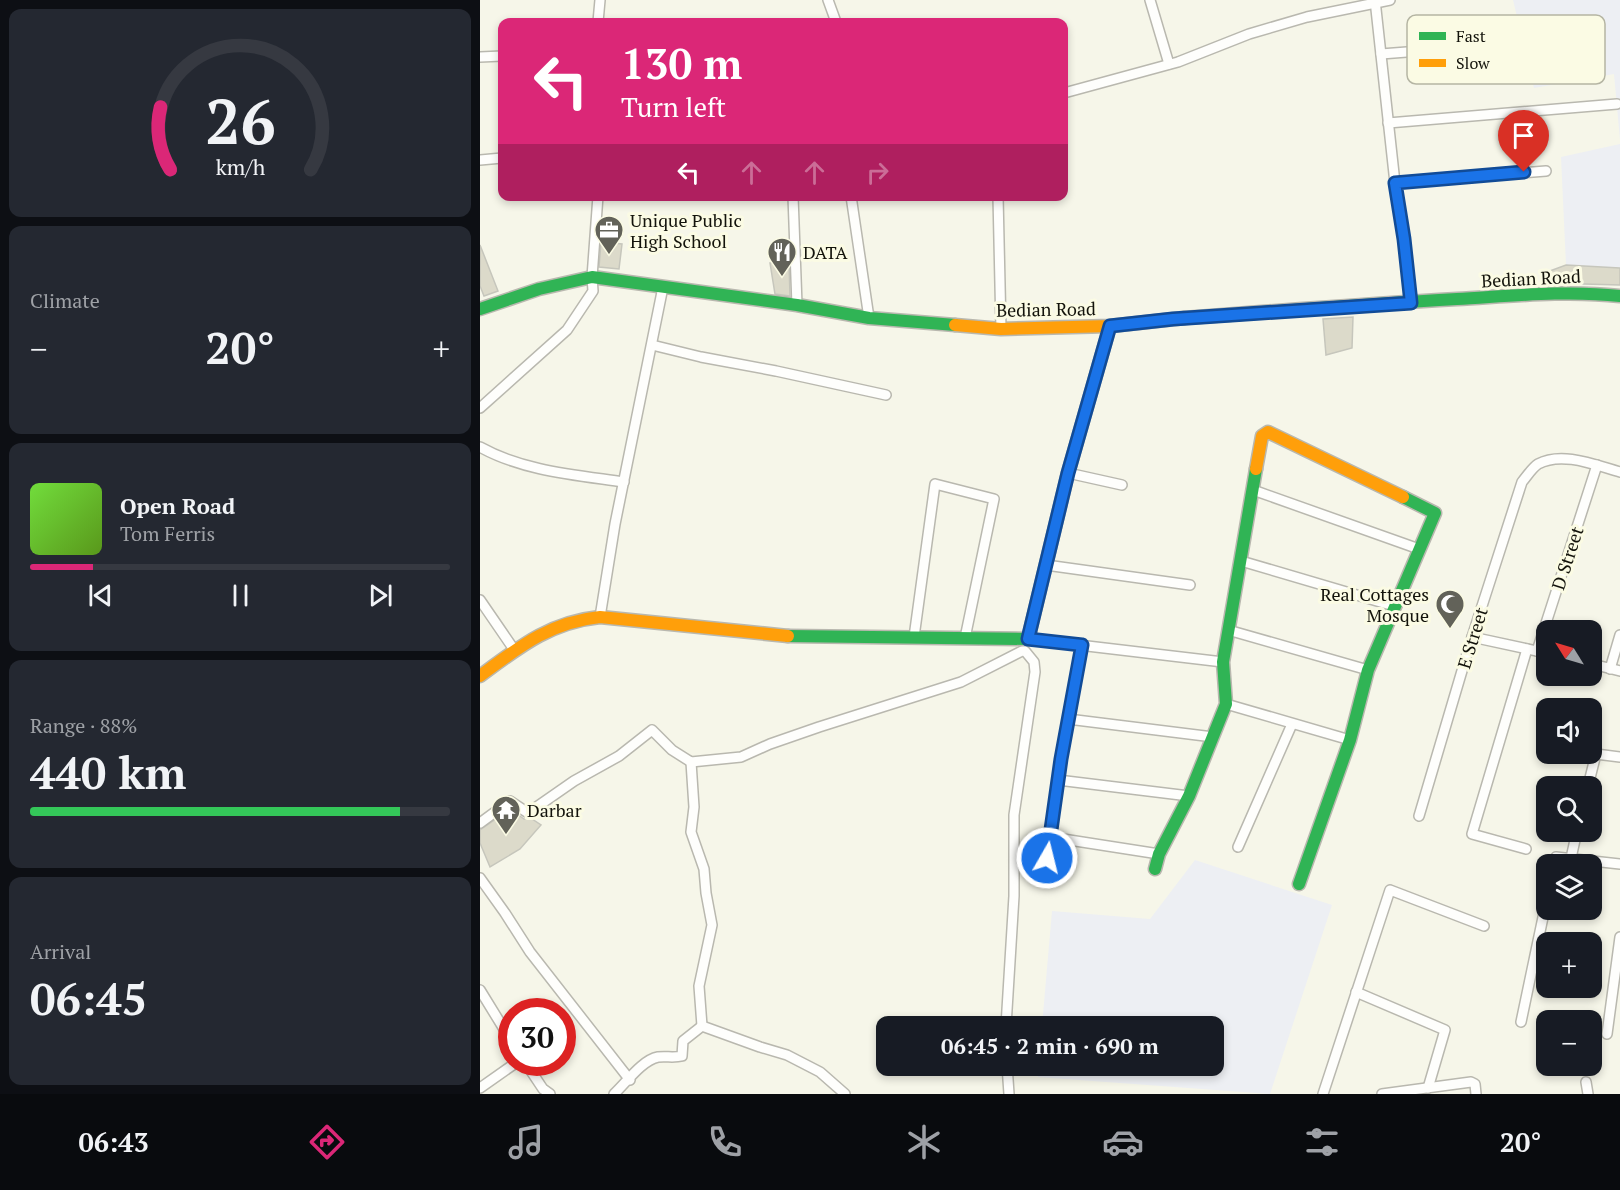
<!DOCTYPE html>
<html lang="en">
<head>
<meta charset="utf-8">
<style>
	body { margin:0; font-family:"PT Serif",serif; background:#242831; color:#f1f3f6; height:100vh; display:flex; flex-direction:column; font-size:22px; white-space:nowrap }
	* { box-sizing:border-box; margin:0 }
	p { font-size:20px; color:#9ea1a6 }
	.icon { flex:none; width:33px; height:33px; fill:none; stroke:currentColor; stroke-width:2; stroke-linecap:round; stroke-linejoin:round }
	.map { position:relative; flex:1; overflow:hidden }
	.side { display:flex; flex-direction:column; gap:9px; padding:9px; background:#0d0f14; width:480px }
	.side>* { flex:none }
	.banner { position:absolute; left:18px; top:18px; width:570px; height:183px; border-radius:12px; box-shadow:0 3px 9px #0003; background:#db2777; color:#fff; overflow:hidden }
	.needle { width:39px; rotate:307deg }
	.buttons { position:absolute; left:1056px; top:620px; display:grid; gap:12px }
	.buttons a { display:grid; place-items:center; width:66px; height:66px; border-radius:12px; background:#171b24; box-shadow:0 3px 9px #0003; font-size:30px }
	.speed { position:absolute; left:18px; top:998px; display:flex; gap:12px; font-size:30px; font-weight:700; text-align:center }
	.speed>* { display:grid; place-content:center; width:78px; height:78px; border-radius:50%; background:#171b24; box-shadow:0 3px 9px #0003; line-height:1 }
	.speed .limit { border:9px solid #d22; background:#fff; color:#111 }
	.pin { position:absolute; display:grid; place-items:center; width:51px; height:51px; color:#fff; margin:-62px -26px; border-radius:50% 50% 50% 0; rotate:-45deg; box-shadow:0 0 6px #0007 }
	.pin .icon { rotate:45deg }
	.me { position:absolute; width:66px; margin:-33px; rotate:8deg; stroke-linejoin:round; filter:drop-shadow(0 0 4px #0008) }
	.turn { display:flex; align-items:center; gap:21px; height:126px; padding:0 24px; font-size:27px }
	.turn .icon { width:78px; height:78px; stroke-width:2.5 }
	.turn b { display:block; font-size:42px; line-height:51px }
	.lanes { display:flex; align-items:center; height:57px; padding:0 24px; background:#0003; justify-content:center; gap:30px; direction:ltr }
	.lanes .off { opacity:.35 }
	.big { font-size:45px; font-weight:700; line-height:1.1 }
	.side .widget { flex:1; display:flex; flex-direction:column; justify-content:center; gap:9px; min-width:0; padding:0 21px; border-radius:12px; background:#242831 }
	.side .dial { align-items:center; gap:0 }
	.dial svg { height:156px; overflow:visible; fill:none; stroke:#363941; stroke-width:7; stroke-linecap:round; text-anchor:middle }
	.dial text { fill:#f1f3f6; stroke:none }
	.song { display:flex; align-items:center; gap:18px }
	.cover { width:72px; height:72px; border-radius:9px; background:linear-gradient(135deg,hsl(100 70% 55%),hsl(90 70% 35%)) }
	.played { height:6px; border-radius:3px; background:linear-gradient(90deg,#db2777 15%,#363941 15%) }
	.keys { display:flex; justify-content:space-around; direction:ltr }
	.heat { display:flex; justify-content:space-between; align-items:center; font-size:33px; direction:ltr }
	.charge { height:9px; border-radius:4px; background:linear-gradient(90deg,#34c759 88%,#363941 0) }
	.trip { position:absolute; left:396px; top:1016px; width:348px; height:60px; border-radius:12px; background:#171b24; box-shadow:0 3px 9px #0003; font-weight:700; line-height:60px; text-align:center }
	.tabs { display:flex; height:96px; justify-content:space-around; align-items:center; background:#090b0e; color:#9ea1a6 }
	.tabs .icon { width:42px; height:42px }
	.tabs .on { color:#db2777 }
	.tabs b { font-size:27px; color:#f1f3f6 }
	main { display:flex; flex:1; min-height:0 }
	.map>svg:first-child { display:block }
</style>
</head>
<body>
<main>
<section class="side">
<div class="widget dial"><svg viewBox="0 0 100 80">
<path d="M14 69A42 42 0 1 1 86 69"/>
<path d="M14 69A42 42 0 0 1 9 37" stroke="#db2777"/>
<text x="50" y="56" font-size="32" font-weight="700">26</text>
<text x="50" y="72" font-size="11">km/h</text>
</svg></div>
<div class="widget"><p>Climate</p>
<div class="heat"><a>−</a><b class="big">20°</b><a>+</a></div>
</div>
<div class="widget">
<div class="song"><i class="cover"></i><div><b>Open Road</b><p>Tom Ferris</p></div></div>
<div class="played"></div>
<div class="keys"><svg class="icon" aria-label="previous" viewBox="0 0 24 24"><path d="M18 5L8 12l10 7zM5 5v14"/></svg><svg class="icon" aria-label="pause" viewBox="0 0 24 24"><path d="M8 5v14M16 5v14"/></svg><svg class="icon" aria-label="next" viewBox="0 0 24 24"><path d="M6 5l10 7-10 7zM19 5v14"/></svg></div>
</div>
<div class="widget"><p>Range · 88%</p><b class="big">440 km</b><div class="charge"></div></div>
<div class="widget"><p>Arrival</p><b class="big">06:45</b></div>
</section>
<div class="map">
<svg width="1140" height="1094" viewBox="0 0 1140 1094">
	<rect width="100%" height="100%" fill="#f6f6e9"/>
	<g fill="#edeff3">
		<polygon points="1033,0 1140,0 1140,140 1134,74 1054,88"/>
		<polygon points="1140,144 1140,268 1086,265 1081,157"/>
		<polygon points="715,860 852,905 790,1094 558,1077 559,1065 734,1065 734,1026 562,1026 572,911 670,919"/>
	</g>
	<g fill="#dcdaca" stroke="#c6c6bc" stroke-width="1.5">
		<polygon points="121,242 142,244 139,269 119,267"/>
		<polygon points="0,245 18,291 4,296 0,286"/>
		<polygon points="309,262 310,296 295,294 290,263"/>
		<polygon points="1086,265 1140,268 1140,285 1068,283 1067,272"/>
		<polygon points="873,317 872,348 846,355 843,319"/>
		<polygon points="30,809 44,819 52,819 61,825 40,849 10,867 0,843 0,830"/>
	</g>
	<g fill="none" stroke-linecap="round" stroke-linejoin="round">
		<g stroke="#b9b8af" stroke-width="12">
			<g id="street">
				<polyline points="348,0 356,22"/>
				<polyline points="670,0 689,64"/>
				<polyline points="895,0 915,183 924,239 931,303"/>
				<polyline points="118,22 120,0"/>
				<polyline points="901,54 1043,43"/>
				<polyline points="0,57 22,56"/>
				<polyline points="584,93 698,62 769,34 827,17 910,0"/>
				<polyline points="908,123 1137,104"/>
				<polyline points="0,160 22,158"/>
				<polyline points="915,183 1066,171"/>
				<polyline points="313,196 317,305"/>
				<polyline points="371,196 389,318"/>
				<polyline points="518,196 521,329"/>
				<polyline points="172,345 221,357 296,371 406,395"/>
				<polyline points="0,408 87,330 113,291 112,277 118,196"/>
				<path d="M0,447C43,471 96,475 144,482"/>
				<polyline points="588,473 642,485"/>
				<polyline points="773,490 939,549"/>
				<polyline points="761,561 914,606"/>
				<polyline points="566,565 710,585"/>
				<polyline points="0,600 35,651"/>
				<polyline points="120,617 135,524 183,287"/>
				<polyline points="748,630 888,670"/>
				<polyline points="434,637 455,484 514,499 485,638"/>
				<polyline points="992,637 1066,653"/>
				<polyline points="548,639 743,662"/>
				<polyline points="1057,651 1117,465"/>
				<polyline points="1112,664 1140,671"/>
				<polyline points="1130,669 1140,635"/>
				<polyline points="746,704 870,740"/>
				<polyline points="588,719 733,737"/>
				<polyline points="211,762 214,807 211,832 224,869 226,893 232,925 219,986 222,1026"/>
				<polyline points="578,780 709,796"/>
				<polyline points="1108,786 1116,754 1140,757"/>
				<path d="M939,816L992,637L1042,482C1047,476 1052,468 1058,464C1082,451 1115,465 1140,472"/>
				<polyline points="0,823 30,801 48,813 94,781 139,756 172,730 192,750 211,762 261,757 290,744 339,727 481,682 542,651 545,651 554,662 555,672 534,815 534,896 526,1026"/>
				<polyline points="570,837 679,854"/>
				<polyline points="758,847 812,724"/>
				<polyline points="1046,849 992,834 1047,649"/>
				<polyline points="567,858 578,780 602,645"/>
				<polyline points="1091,858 1097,831"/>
				<polyline points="1075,864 1076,857 1140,864"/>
				<polyline points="0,878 25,913 50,952 150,1080"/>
				<polyline points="0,990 32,1042"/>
				<polyline points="876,992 965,1030 948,1088"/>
				<polyline points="1041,1022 1066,903"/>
				<polyline points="222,1026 280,1047 307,1055 340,1072 365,1094"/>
				<polyline points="1127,1034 1140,937"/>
				<polyline points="45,1062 63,1089 70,1094"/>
				<polyline points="527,1065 529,1094"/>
				<polyline points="1106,1082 1108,1094"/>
				<polyline points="0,1088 37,1062"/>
				<path d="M134,1094C146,1083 162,1060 178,1057C186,1056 194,1058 202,1056L203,1041L222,1026"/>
				<polyline points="843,1094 910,890 1004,926"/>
				<polyline points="902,1094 991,1082 995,1084 996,1094"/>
			</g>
		</g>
		<g stroke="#b9b8af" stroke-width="15">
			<g id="fast">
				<polyline points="0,309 59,289 112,277 317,305 389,318 475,325"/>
				<path d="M704,318C795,311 886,304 977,299C1031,296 1086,290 1140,296"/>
				<polyline points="308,636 548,639 588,473 630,326"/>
				<polyline points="675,869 679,854 709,796 746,704 743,662 776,469"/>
				<polyline points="819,884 870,740 888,670 955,513 923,497"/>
			</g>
		</g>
		<g stroke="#b9b8af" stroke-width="15">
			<g id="slow">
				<polyline points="475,325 521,329 630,326 704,318"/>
				<polyline points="776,469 782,436 788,432 923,497"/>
				<path d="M0,676C39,647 70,622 120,617L308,636"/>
			</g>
		</g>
		<use href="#street" stroke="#fefefc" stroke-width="9"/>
		<use href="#fast" stroke="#30b455" stroke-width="12"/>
		<use href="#slow" stroke="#ff9f0a" stroke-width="12"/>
	</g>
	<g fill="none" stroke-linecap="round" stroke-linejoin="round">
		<g stroke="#114b97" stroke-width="15">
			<polyline id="route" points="567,858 581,759 602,645 548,639 588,473 630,326 693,319 931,303 924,239 915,183 1044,172"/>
		</g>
		<use href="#route" stroke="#1a73e8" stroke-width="10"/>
	</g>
	<defs>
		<g id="office-pin" transform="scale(1.5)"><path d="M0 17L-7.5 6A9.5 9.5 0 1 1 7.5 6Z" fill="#626259" stroke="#fbfbe4"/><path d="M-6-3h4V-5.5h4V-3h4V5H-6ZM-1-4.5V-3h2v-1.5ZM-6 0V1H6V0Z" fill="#fff"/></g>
		<g id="restaurant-pin" transform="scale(1.5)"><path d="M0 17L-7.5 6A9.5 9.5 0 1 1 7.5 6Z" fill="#626259" stroke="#fbfbe4"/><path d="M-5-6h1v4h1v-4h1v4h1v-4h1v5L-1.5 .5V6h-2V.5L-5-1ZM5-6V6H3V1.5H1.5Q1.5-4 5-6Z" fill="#fff"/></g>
		<g id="mosque-pin" transform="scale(1.5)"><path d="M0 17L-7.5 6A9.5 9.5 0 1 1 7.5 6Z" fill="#626259" stroke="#fbfbe4"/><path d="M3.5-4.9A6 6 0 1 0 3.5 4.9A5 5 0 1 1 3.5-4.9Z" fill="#fff"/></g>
		<g id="temple-pin" transform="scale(1.5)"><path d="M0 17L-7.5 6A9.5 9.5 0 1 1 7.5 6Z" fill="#626259" stroke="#fbfbe4"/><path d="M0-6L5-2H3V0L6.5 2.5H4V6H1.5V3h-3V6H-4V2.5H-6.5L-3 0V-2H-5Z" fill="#fff"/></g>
	</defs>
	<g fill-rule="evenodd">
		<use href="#office-pin" x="129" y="230"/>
		<use href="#restaurant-pin" x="302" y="252"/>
		<use href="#mosque-pin" x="970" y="604"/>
		<use href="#temple-pin" x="26" y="810"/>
	</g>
	<g text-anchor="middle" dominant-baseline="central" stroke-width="6" stroke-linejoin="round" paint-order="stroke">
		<g font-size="18" fill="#13130b" stroke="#fbfbe4" text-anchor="start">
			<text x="150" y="220">Unique Public<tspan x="150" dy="21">High School</tspan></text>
			<text x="323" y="252">DATA</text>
			<text x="949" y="594" text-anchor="end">Real Cottages<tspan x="949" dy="21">Mosque</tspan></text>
			<text x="47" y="810">Darbar</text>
		</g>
		<g font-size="18" fill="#13130b" stroke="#fbfbe4">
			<text transform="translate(1051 278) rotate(-3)">Bedian Road</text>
			<text transform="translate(566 309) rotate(-1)">Bedian Road</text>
			<text transform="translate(1087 558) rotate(-72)">D Street</text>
			<text transform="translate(992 638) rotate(-73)">E Street</text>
		</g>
	</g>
	<rect x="927" y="15" width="198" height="69" rx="9" fill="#fbfbe4" stroke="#b5b5a3" stroke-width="1.5"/>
	<rect x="939" y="32" width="27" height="8" fill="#30b455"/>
	<rect x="939" y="59" width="27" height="8" fill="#ff9f0a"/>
	<g font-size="16" fill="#13130b">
		<text x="976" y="42">Fast</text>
		<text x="976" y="69">Slow</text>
	</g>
</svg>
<div class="buttons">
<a><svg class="needle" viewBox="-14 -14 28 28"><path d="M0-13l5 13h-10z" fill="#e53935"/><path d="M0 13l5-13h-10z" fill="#9ea1a6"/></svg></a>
<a><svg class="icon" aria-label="sound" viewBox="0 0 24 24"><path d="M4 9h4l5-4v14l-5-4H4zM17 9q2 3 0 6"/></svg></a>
<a><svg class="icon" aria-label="search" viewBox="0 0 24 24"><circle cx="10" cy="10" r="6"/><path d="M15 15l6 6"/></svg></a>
<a><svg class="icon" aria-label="layers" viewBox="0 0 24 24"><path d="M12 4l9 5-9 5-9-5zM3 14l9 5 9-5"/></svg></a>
<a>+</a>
<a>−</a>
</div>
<div class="speed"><div class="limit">30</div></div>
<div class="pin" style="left:1044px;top:172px;background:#d93025"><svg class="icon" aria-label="arrive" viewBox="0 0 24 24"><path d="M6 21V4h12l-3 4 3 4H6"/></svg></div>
<svg class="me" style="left:567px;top:858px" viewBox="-20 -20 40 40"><circle r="17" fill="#1a73e8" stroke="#fff" stroke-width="3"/><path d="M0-11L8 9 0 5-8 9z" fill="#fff"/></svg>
<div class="trip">06:45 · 2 min · 690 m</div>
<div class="banner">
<div class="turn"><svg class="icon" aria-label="left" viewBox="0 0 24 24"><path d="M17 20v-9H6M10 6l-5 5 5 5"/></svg><div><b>130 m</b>Turn left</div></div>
<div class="lanes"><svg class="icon" aria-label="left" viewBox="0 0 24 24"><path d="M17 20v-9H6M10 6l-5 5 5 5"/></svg><svg class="icon off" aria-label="ahead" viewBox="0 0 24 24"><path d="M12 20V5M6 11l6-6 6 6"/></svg><svg class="icon off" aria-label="ahead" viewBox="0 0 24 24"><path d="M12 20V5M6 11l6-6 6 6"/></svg><svg class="icon off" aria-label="right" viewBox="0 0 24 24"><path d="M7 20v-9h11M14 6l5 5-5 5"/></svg></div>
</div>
</div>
</main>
<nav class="tabs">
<b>06:43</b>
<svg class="icon on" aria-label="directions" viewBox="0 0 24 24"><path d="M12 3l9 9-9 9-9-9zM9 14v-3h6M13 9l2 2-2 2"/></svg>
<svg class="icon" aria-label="music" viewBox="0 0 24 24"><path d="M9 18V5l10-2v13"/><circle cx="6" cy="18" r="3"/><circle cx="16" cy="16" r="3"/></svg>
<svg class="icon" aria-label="phone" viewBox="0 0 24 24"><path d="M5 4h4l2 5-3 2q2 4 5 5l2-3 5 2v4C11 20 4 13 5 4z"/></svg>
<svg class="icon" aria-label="climate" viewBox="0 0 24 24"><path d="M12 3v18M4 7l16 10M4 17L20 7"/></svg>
<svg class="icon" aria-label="car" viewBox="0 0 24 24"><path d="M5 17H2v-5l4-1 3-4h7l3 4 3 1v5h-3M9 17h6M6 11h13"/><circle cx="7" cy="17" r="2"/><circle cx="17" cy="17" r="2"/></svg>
<svg class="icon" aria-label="filters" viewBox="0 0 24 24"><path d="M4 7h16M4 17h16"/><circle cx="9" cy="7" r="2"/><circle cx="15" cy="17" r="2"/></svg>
<b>20°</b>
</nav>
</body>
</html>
